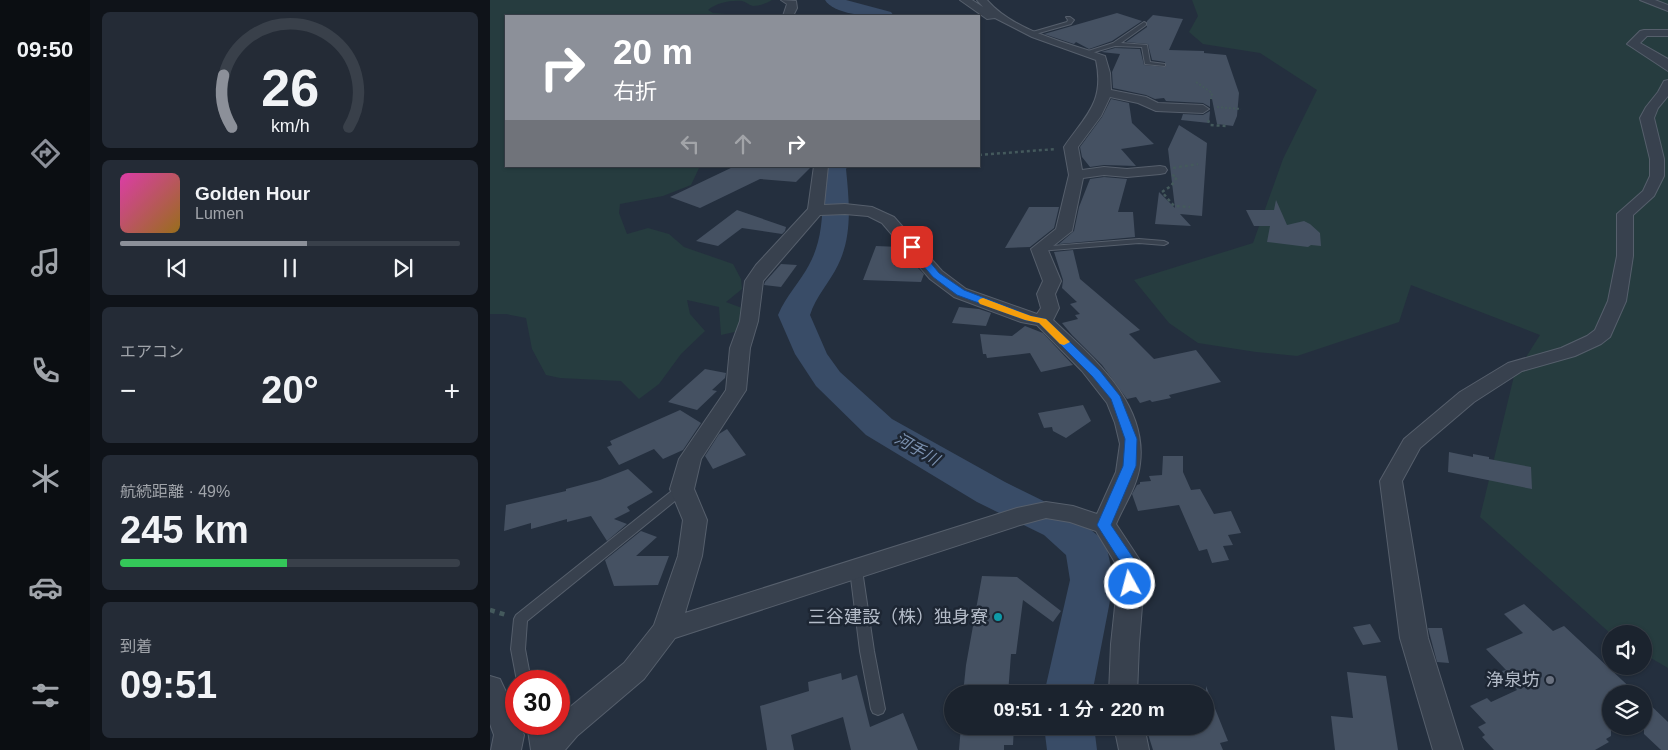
<!DOCTYPE html>
<html lang="ja">
<head>
<meta charset="utf-8">
<style>
	body { margin:0; font-family:Arial,"Noto Sans JP",sans-serif; background:#242b36; color:#f1f3f6; height:100vh; display:flex; flex-direction:column; font-size:19px; white-space:nowrap }
	* { box-sizing:border-box; margin:0 }
	p { font-size:16px; color:#a0a4aa }
	.icon { flex:none; width:28px; height:28px; fill:none; stroke:currentColor; stroke-width:2; stroke-linecap:round; stroke-linejoin:round }
	.map { position:relative; flex:1; overflow:hidden }
	.panel { display:flex; flex-direction:column; gap:12px; padding:12px; background:#0f1319; width:400px }
	.panel>* { flex:none }
	.top-card { position:absolute; left:15px; top:15px; width:475px; height:152px; border-radius:0px; box-shadow:0 1px 4px #0004,0 0 0 1px #39404a; background:#8c9099; color:#fff; overflow:hidden }
	.buttons { position:absolute; left:1112px; top:625px; display:grid; gap:10px }
	.buttons a { display:grid; place-items:center; width:50px; height:50px; border-radius:50%; background:#1b232e; box-shadow:0 1px 4px #0004,0 0 0 1px #39404a; font-size:25px }
	.speed { position:absolute; left:15px; top:670px; display:flex; gap:10px; font-size:25px; font-weight:700; text-align:center }
	.speed>* { display:grid; place-content:center; width:65px; height:65px; border-radius:50%; background:#1b232e; box-shadow:0 1px 4px #0004,0 0 0 1px #39404a; line-height:1 }
	.speed .limit { border:8px solid #d22; background:#fff; color:#111 }
	.pin { position:absolute; display:grid; place-items:center; width:42px; height:42px; color:#fff; margin:-21px; border-radius:10px; box-shadow:0 2px 8px #0006 }
	.me { position:absolute; width:55px; margin:-28px; rotate:353deg; stroke-linejoin:round; filter:drop-shadow(0 0 4px #0008) }
	.turn { display:flex; align-items:center; gap:18px; height:105px; padding:0 25px; font-size:22px }
	.turn .icon { width:65px; height:65px; stroke-width:2.5 }
	.turn b { display:block; font-size:35px; line-height:42px }
	.lanes { display:flex; align-items:center; height:48px; padding:0 25px; background:#0003; justify-content:center; gap:25px; direction:ltr }
	.lanes .off { opacity:.35 }
	.big { font-size:38px; font-weight:600; line-height:1.1 }
	.panel .card { flex:1; display:flex; flex-direction:column; justify-content:center; gap:8px; min-width:0; padding:0 18px; border-radius:8px; background:#242b36 }
	.panel .dial { align-items:center; gap:0 }
	.dial svg { height:130px; overflow:visible; fill:none; stroke:#39404a; stroke-width:7; stroke-linecap:round; text-anchor:middle }
	.dial text { fill:#f1f3f6; stroke:none }
	.song { display:flex; align-items:center; gap:15px }
	.cover { width:60px; height:60px; border-radius:8px; background:linear-gradient(135deg,hsl(320 70% 55%),hsl(40 70% 35%)) }
	.played { height:5px; border-radius:2px; background:linear-gradient(90deg,#8c9099 55%,#39404a 55%) }
	.keys { display:flex; justify-content:space-around; direction:ltr }
	.heat { display:flex; justify-content:space-between; align-items:center; font-size:28px; direction:ltr }
	.charge { height:8px; border-radius:4px; background:linear-gradient(90deg,#34c759 49%,#39404a 0) }
	.trip { position:absolute; left:454px; top:685px; width:270px; height:50px; border-radius:25px; background:#1b232e; box-shadow:0 1px 4px #0004,0 0 0 1px #39404a; font-weight:600; line-height:50px; text-align:center }
	main { display:flex; flex:1; min-height:0 }
	.menu { display:flex; flex-direction:column; width:90px; justify-content:space-around; align-items:center; background:#0b0e12; color:#a0a4aa }
	.menu .icon { width:35px; height:35px }
	.menu .current { color:#8c9099 }
	.menu b { font-size:22px; color:#f1f3f6 }
	.map>svg:first-child { display:block }
</style>
</head>
<body>
<main>
<nav class="menu">
<b>09:50</b>
<svg class="icon current" aria-label="directions" viewBox="0 0 24 24"><path d="M12 3l9 9-9 9-9-9zM9 14v-3h6M13 9l2 2-2 2"/></svg>
<svg class="icon" aria-label="music" viewBox="0 0 24 24"><path d="M9 18V5l10-2v13"/><circle cx="6" cy="18" r="3"/><circle cx="16" cy="16" r="3"/></svg>
<svg class="icon" aria-label="phone" viewBox="0 0 24 24"><path d="M5 4h4l2 5-3 2q2 4 5 5l2-3 5 2v4C11 20 4 13 5 4z"/></svg>
<svg class="icon" aria-label="climate" viewBox="0 0 24 24"><path d="M12 3v18M4 7l16 10M4 17L20 7"/></svg>
<svg class="icon" aria-label="car" viewBox="0 0 24 24"><path d="M5 17H2v-5l4-1 3-4h7l3 4 3 1v5h-3M9 17h6M6 11h13"/><circle cx="7" cy="17" r="2"/><circle cx="17" cy="17" r="2"/></svg>
<svg class="icon" aria-label="filters" viewBox="0 0 24 24"><path d="M4 7h16M4 17h16"/><circle cx="9" cy="7" r="2"/><circle cx="15" cy="17" r="2"/></svg>
</nav>
<section class="panel">
<div class="card dial"><svg viewBox="0 0 100 80">
<path d="M14 69A42 42 0 1 1 86 69"/>
<path d="M14 69A42 42 0 0 1 9 37" stroke="#8c9099"/>
<text x="50" y="56" font-size="32" font-weight="700">26</text>
<text x="50" y="72" font-size="11">km/h</text>
</svg></div>
<div class="card">
<div class="song"><i class="cover"></i><div><b>Golden Hour</b><p>Lumen</p></div></div>
<div class="played"></div>
<div class="keys"><svg class="icon" aria-label="previous" viewBox="0 0 24 24"><path d="M18 5L8 12l10 7zM5 5v14"/></svg><svg class="icon" aria-label="pause" viewBox="0 0 24 24"><path d="M8 5v14M16 5v14"/></svg><svg class="icon" aria-label="next" viewBox="0 0 24 24"><path d="M6 5l10 7-10 7zM19 5v14"/></svg></div>
</div>
<div class="card"><p>エアコン</p>
<div class="heat"><a>−</a><b class="big">20°</b><a>+</a></div>
</div>
<div class="card"><p>航続距離 · 49%</p><b class="big">245 km</b><div class="charge"></div></div>
<div class="card"><p>到着</p><b class="big">09:51</b></div>
</section>
<div class="map">
<svg width="1178" height="750" viewBox="0 0 1178 750">
	<rect width="100%" height="100%" fill="#242f3e"/>
	<g fill="#263c3f">
		<path d="M0,0H282C277,3 269,6 263,6C259,5 256,2 252,1C241,0 226,3 218,10L223,13L251,15L248,16H16V166H210L201,185L173,196L130,204L129,213L137,234L158,228L179,234L194,247L243,264L251,279L252,289L236,302L252,308L249,331L231,335L229,307L197,300L200,314L215,331L191,354L169,384L149,399L131,381L70,378L56,375L42,349L36,318L16,314H0Z"/>
		<polygon points="702,0 1178,0 1178,668 1154,654 1154,634 1121,634 990,517 1024,376 1050,335 921,285 909,322 807,356 766,352 708,343 679,323 644,280 763,243 793,159 827,90 770,53 713,44 699,32 708,16"/>
	</g>
	<g fill="none" stroke-linecap="round" stroke-linejoin="round">
		<g fill="#394c67" fill-rule="evenodd">
			<path d="M335,0H356L401,12L404,16C386,17 345,16 335,0Z"/>
			<path d="M334,166H358L356,169C359,200 363,235 348,265C340,282 326,296 320,315L337,354L350,372L402,419L515,482L582,515L611,538L617,549L624,580L602,694H554L580,580L576,555L554,535L487,502L376,435L326,386L305,354L288,315C296,296 310,282 319,265C335,236 333,201 332,169Z"/>
			<polygon points="554,726 604,726 607,750 557,750"/>
		</g>
	</g>
	<g fill="#455162">
		<polygon points="627,13 652,21 622,41 599,49 586,42 584,44 554,34"/>
		<polygon points="663,15 693,19 679,50 714,51 714,53 736,55 749,93 747,116 743,126 727,124 722,99 720,99 720,107 713,103 676,101 674,98 665,99 656,95 623,88 622,72 630,54 611,52 625,48 650,49 654,65 676,67 675,62 662,60 658,44 636,42 657,27 657,21"/>
		<polygon points="621,99 639,103 642,123 664,144 631,149 646,166 614,165 600,167 592,157 590,147 612,117"/>
		<polygon points="720,111 719,123 691,120 693,114 713,115"/>
		<polygon points="689,125 717,143 712,216 690,214 701,226 665,224 669,192 685,208 678,149"/>
		<polygon points="245,166 322,166 306,182 270,179 210,208 180,197"/>
		<polygon points="614,177 637,179 628,212 643,212 645,237 569,244 584,231 589,207 600,179"/>
		<polygon points="786,200 797,225 814,221 820,224 830,233 831,246 821,245 818,247 777,242 780,226 764,226 756,210 784,210"/>
		<polygon points="539,207 569,207 564,228 540,247 515,248"/>
		<polygon points="247,210 296,227 295,231 292,234 252,228 228,246 206,241"/>
		<polygon points="386,246 410,247 404,266 427,267 434,274 431,282 373,280"/>
		<polygon points="583,250 590,279 650,330 639,334 664,359 706,350 731,382 679,395 681,398 662,402 660,400 650,403 646,397 637,399 612,365 582,335 572,323 588,319 585,315 590,314 580,304 587,302 572,288 573,280 564,252"/>
		<polygon points="291,264 307,265 291,287 274,285 275,282"/>
		<polygon points="469,307 489,309 501,313 496,326 462,323"/>
		<polygon points="535,326 553,333 583,365 551,372 540,353 497,358 496,354 493,354 490,334 522,336"/>
		<polygon points="215,369 236,373 235,378 222,390 227,391 207,410 178,402"/>
		<polygon points="593,405 601,421 576,438 563,431 562,427 554,428 548,413"/>
		<polygon points="190,410 211,423 193,450 173,459 164,449 129,465 117,447 122,445 120,441"/>
		<polygon points="237,429 256,455 223,469 215,456 229,434"/>
		<polygon points="959,452 983,457 983,454 999,457 999,459 1041,467 1042,489 958,472"/>
		<polygon points="673,456 693,456 693,472 701,490 710,489 724,514 741,511 751,533 738,535 743,545 733,546 739,560 722,563 717,549 709,551 689,505 648,511 642,494 647,485 650,484 650,482 661,481 659,476 672,475"/>
		<polygon points="138,469 163,492 137,507 140,511 124,519 137,524 117,541 101,516 77,522 77,519 41,529 41,523 14,531 16,505 76,491 76,489 110,480"/>
		<polygon points="151,531 167,537 146,556 179,556 168,585 124,586 115,560"/>
		<polygon points="492,576 527,577 571,611 563,622 533,600 526,654 521,654 518,694 473,694 476,665"/>
		<polygon points="1034,604 1063,631 1074,626 1147,694 1121,694 1121,736 1116,739 1119,742 1105,750 1004,750 992,737 995,735 988,727 996,723 980,706 997,698 1001,702 1027,690 1012,671 1016,670 996,649 1033,633 1014,614"/>
		<polygon points="880,624 891,642 873,645 863,627"/>
		<polygon points="938,628 952,628 959,663 947,662"/>
		<polygon points="857,672 896,676 908,750 845,750 841,716 863,718"/>
		<polygon points="351,673 352,680 367,675 380,727 413,713 428,750 361,750 353,717 301,735 304,750 277,750 270,706 319,691 318,682"/>
		<polygon points="716,686 738,741 730,743 733,750 663,750 658,734 693,726 715,726"/>
		<polygon points="1154,699 1178,722 1178,750 1171,750 1154,734"/>
		<polygon points="471,726 524,726 523,745 514,745 514,750 469,750"/>
	</g>
	<g fill="none" stroke-linecap="round" stroke-linejoin="round">
		<g stroke="#565f6c" stroke-width="2">
			<g id="lane">
				<polygon points="576,17 580,17 584,20 581,24 542,35 539,33 577,22 578,20"/>
				<polygon points="654,22 656,23 656,25 631,43 657,45 660,62 675,64 675,66 655,64 652,47 625,46 598,54 595,52 623,43"/>
				<polygon points="649,239 674,241 678,243 674,245 649,243 549,251 545,249 549,247"/>
				<polygon points="192,485 196,486 198,489 196,492 37,621 35,649 41,681 27,681 21,649 24,619 26,615 188,486"/>
				<polygon points="366,565 370,567 372,570 384,651 395,709 393,713 388,715 383,713 381,709 370,651 360,570 362,567"/>
				<polygon points="37,724 51,724 57,750 41,750"/>
			</g>
		</g>
		<g stroke="#565f6c" stroke-width="2">
			<g id="street">
				<polygon points="291,0 306,1 307,8 303,16 293,16 297,4"/>
				<path d="M470,0H482L493,7L487,0H497C525,32 576,42 615,56L620,73L621,90L656,97L668,103L713,105L719,109L713,113L666,111L648,103L620,97L611,116L588,147L592,170L614,167L637,169L670,166L675,167L677,170L675,173L670,174L637,177L614,175L593,178L582,231L558,250L571,281L565,294L569,308L563,320C603,358 658,403 650,464C648,485 634,505 626,524L655,568L649,644L647,694H619L621,644L629,569L606,531L580,522L556,518L530,525L185,638L154,679L87,736L75,750H41L45,740L61,724H69V716L134,663L164,625L188,556L193,520L180,489L189,459L236,390L240,348L250,321L255,281L266,265L318,209L324,166H338L334,205L355,204L382,207L404,217L452,271L476,289L547,314L551,308L547,294L553,281L541,249L566,229L579,175L574,147C596,115 615,102 606,60L542,37L505,18L497,19ZM355,214L378,216L392,223L440,279L464,297L531,322L547,325L592,371L617,403L625,423L630,444L626,472L607,514L583,506L556,502L527,508L195,613L212,556L217,520L204,489L211,459L256,390L260,348L268,321L273,281L330,215Z"/>
				<polygon points="1150,0 1165,0 1178,5 1178,11"/>
				<polygon points="1154,30 1178,30 1178,36 1157,36 1150,43 1178,59 1178,71 1137,44 1150,31"/>
				<polygon points="1178,80 1178,96 1168,108 1164,118 1174,159 1174,176 1164,196 1143,215 1143,256 1136,301 1120,337 1111,344 1085,356 1032,371 984,402 930,448 912,481 938,638 973,750 943,750 910,638 890,481 914,439 970,392 1018,363 1071,348 1097,336 1105,330 1118,301 1127,256 1127,214 1153,191 1160,176 1160,159 1150,118 1156,107 1168,92 1174,81"/>
				<path d="M0,676L10,679C16,693 26,709 26,724H29L34,735L31,750H1L4,735L0,724Z"/>
				<polygon points="624,726 654,726 659,750 629,750"/>
			</g>
		</g>
		<g stroke="#44595c" stroke-width="2" stroke-dasharray="2 2" stroke-linecap="butt">
			<polyline points="706,82 722,93 721,99"/>
			<polyline points="727,107 751,109"/>
		</g>
		<g stroke="#44595c" stroke-width="2.5" stroke-dasharray="3 3" stroke-linecap="butt">
			<polyline points="718,120 720,125 736,126"/>
			<polyline points="489,155 566,149"/>
			<polyline points="683,168 708,164"/>
			<polyline points="682,175 687,177 681,186 672,192 684,206 700,207"/>
		</g>
		<polyline stroke="#44595c" stroke-width="4.5" stroke-dasharray="5 5" stroke-linecap="butt" points="0,610 16,615"/>
		<use href="#lane" fill="#38414e" fill-rule="evenodd"/>
		<use href="#street" fill="#38414e" fill-rule="evenodd"/>
	</g>
	<polygon fill="#1a73e8" stroke="#114b97" points="419,245 426,245 449,273 474,290 541,316 556,319 610,371 630,396 647,439 646,466 621,525 650,568 646,588 640,590 635,588 633,584 635,569 607,525 633,466 635,439 621,399 602,376 549,323 535,320 467,295 443,277 419,249"/>
	<polygon fill="#f59e0b" points="493,298 541,316 556,319 580,342 574,345 570,344 549,323 535,320 490,304 488,301 490,299"/>
	<circle fill="#0f9aa8" stroke="#1d2633" stroke-width="2" cx="508" cy="617" r="5"/>
	<circle fill="#6b7280" stroke="#1d2633" stroke-width="2" cx="1060" cy="680" r="5"/>
	<g text-anchor="middle" dominant-baseline="central" stroke-width="5" stroke-linejoin="round" paint-order="stroke">
		<g font-size="16" font-style="italic" fill="#7c92b1" stroke="#1d2633">
			<text transform="translate(427 449) rotate(30)">河手川</text>
		</g>
		<g font-size="18" fill="#b4bcc9" stroke="#1d2633" text-anchor="end">
			<text x="498" y="617">三谷建設（株）独身寮</text>
			<text x="1050" y="680">浄泉坊</text>
		</g>
	</g>
</svg>
<div class="buttons">
<a><svg class="icon" aria-label="sound" viewBox="0 0 24 24"><path d="M4 9h4l5-4v14l-5-4H4zM17 9q2 3 0 6"/></svg></a>
<a><svg class="icon" aria-label="layers" viewBox="0 0 24 24"><path d="M12 4l9 5-9 5-9-5zM3 14l9 5 9-5"/></svg></a>
</div>
<div class="speed"><div class="limit">30</div></div>
<div class="pin" style="left:422px;top:247px;background:#d93025"><svg class="icon" aria-label="arrive" viewBox="0 0 24 24"><path d="M6 21V4h12l-3 4 3 4H6"/></svg></div>
<svg class="me" style="left:640px;top:584px" viewBox="-20 -20 40 40"><circle r="17" fill="#1a73e8" stroke="#fff" stroke-width="3"/><path d="M0-11L8 9 0 5-8 9z" fill="#fff"/></svg>
<div class="trip">09:51 · 1 分 · 220 m</div>
<div class="top-card">
<div class="turn"><svg class="icon" aria-label="right" viewBox="0 0 24 24"><path d="M7 20v-9h11M14 6l5 5-5 5"/></svg><div><b>20 m</b>右折</div></div>
<div class="lanes"><svg class="icon off" aria-label="left" viewBox="0 0 24 24"><path d="M17 20v-9H6M10 6l-5 5 5 5"/></svg><svg class="icon off" aria-label="ahead" viewBox="0 0 24 24"><path d="M12 20V5M6 11l6-6 6 6"/></svg><svg class="icon" aria-label="right" viewBox="0 0 24 24"><path d="M7 20v-9h11M14 6l5 5-5 5"/></svg></div>
</div>
</div>
</main>
</body>
</html>
